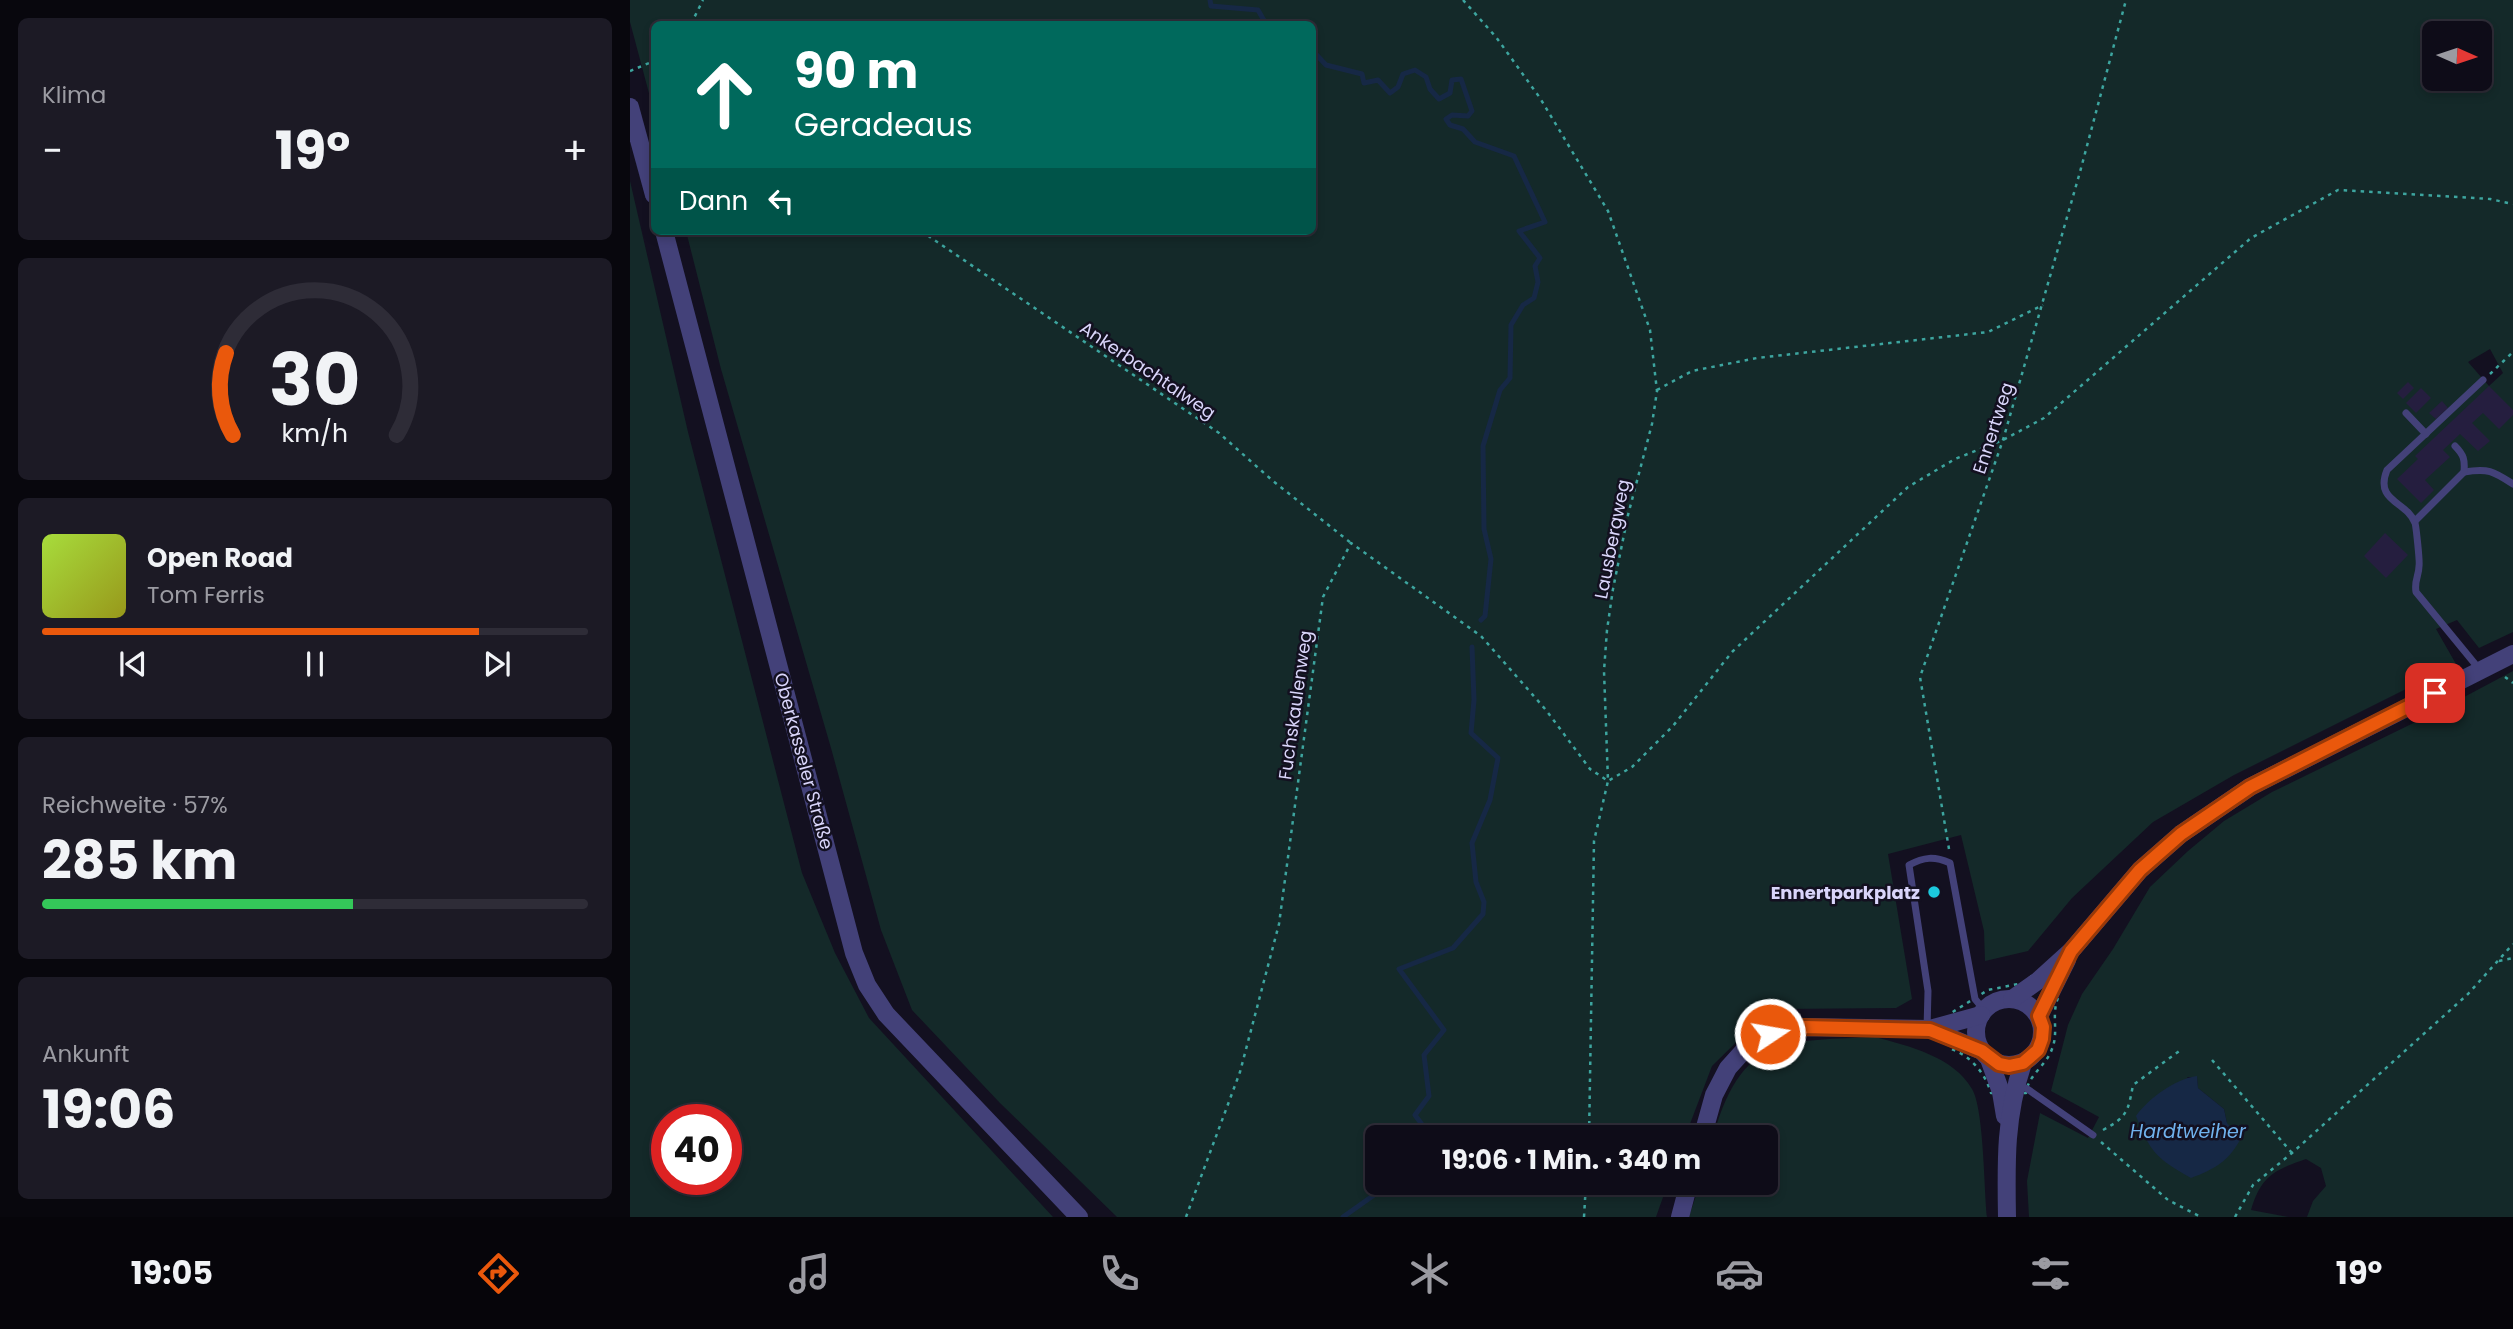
<!DOCTYPE html>
<html lang="de">
<head>
<meta charset="utf-8">
<style>
	body { margin:0; font-family:Poppins,sans-serif; background:#1c1a25; color:#f1f3f6; height:100vh; display:flex; flex-direction:column; font-size:26px; white-space:nowrap }
	* { box-sizing:border-box; margin:0 }
	p { font-size:23px; color:#9b9ba2 }
	.icon { flex:none; width:38px; height:38px; fill:none; stroke:currentColor; stroke-width:2; stroke-linecap:round; stroke-linejoin:round }
	.map { position:relative; flex:1; overflow:hidden }
	.details { display:flex; flex-direction:column; gap:18px; padding:18px; background:#08070d; width:630px }
	.details>* { flex:none }
	.guide { position:absolute; left:21px; top:21px; width:665px; height:214px; border-radius:10px; box-shadow:0 4px 10px #0003,0 0 0 2px #2e2c37; background:#00695c; color:#fff; overflow:hidden }
	.needle { width:46px; rotate:93deg }
	.controls { position:absolute; left:1792px; top:21px; display:grid; gap:14px }
	.controls a { display:grid; place-items:center; width:70px; height:70px; border-radius:10px; background:#0e0c18; box-shadow:0 4px 10px #0003,0 0 0 2px #2e2c37; font-size:35px }
	.speed { position:absolute; left:21px; top:1104px; display:flex; gap:14px; font-size:35px; font-weight:700; text-align:center }
	.speed>* { display:grid; place-content:center; width:91px; height:91px; border-radius:50%; background:#0e0c18; box-shadow:0 4px 10px #0003,0 0 0 2px #2e2c37; line-height:1 }
	.speed .limit { border:10px solid #d22; background:#fff; color:#111 }
	.pin { position:absolute; display:grid; place-items:center; width:60px; height:60px; color:#fff; margin:-30px; border-radius:14px; box-shadow:0 4px 10px #0006 }
	.me { position:absolute; width:77px; margin:-38px; rotate:78deg; stroke-linejoin:round; filter:drop-shadow(0 0 5px #0008) }
	.turn { display:flex; align-items:center; gap:24px; height:147px; padding:0 28px; font-size:32px }
	.turn .icon { width:91px; height:91px; stroke-width:2.5 }
	.turn b { display:block; font-size:49px; line-height:60px }
	.then { display:flex; align-items:center; height:66px; padding:0 28px; background:#0003; gap:14px; font-size:26px }
	.big { font-size:52px; font-weight:700; line-height:1.1 }
	.details .tile { flex:1; display:flex; flex-direction:column; justify-content:center; gap:10px; min-width:0; padding:0 24px; border-radius:10px; background:#1c1a25 }
	.details .dial { align-items:center; gap:0 }
	.dial svg { height:182px; overflow:visible; fill:none; stroke:#2e2c37; stroke-width:7; stroke-linecap:round; text-anchor:middle }
	.dial text { fill:#f1f3f6; stroke:none }
	.song { display:flex; align-items:center; gap:21px }
	.cover { width:84px; height:84px; border-radius:10px; background:linear-gradient(135deg,hsl(80 70% 55%),hsl(60 70% 35%)) }
	.played { height:7px; border-radius:4px; background:linear-gradient(90deg,#ea580c 80%,#2e2c37 80%) }
	.keys { display:flex; justify-content:space-around; direction:ltr }
	.heat { display:flex; justify-content:space-between; align-items:center; font-size:38px; direction:ltr }
	.charge { height:10px; border-radius:5px; background:linear-gradient(90deg,#34c759 57%,#2e2c37 0) }
	.trip { position:absolute; left:735px; top:1125px; width:413px; height:70px; border-radius:10px; background:#0e0c18; box-shadow:0 4px 10px #0003,0 0 0 2px #2e2c37; font-weight:700; line-height:70px; text-align:center }
	.menu { display:flex; height:112px; justify-content:space-around; align-items:center; background:#06050a; color:#9b9ba2 }
	.menu .icon { width:49px; height:49px }
	.menu .active { color:#ea580c }
	.menu b { font-size:32px; color:#f1f3f6 }
	main { display:flex; flex:1; min-height:0 }
	.map>svg:first-child { display:block }
</style>
</head>
<body>
<main>
<section class="details">
<div class="tile"><p>Klima</p>
<div class="heat"><a>−</a><b class="big">19°</b><a>+</a></div>
</div>
<div class="tile dial"><svg viewBox="0 0 100 80">
<path d="M14 69A42 42 0 1 1 86 69"/>
<path d="M14 69A42 42 0 0 1 11 33" stroke="#ea580c"/>
<text x="50" y="56" font-size="32" font-weight="700">30</text>
<text x="50" y="72" font-size="11">km/h</text>
</svg></div>
<div class="tile">
<div class="song"><i class="cover"></i><div><b>Open Road</b><p>Tom Ferris</p></div></div>
<div class="played"></div>
<div class="keys"><svg class="icon" aria-label="previous" viewBox="0 0 24 24"><path d="M18 5L8 12l10 7zM5 5v14"/></svg><svg class="icon" aria-label="pause" viewBox="0 0 24 24"><path d="M8 5v14M16 5v14"/></svg><svg class="icon" aria-label="next" viewBox="0 0 24 24"><path d="M6 5l10 7-10 7zM19 5v14"/></svg></div>
</div>
<div class="tile"><p>Reichweite · 57%</p><b class="big">285 km</b><div class="charge"></div></div>
<div class="tile"><p>Ankunft</p><b class="big">19:06</b></div>
</section>
<div class="map">
<svg width="1883" height="1217" viewBox="0 0 1883 1217">
	<rect width="100%" height="100%" fill="#131020"/>
	<g fill="#142929" fill-rule="evenodd">
		<path d="M0,0H1883V632L1849,648L1827,620L1806,629L1826,664L1604,775L1523,822L1442,898L1398,951L1355,961L1354,931L1331,835L1258,854L1282,999L1266,1008L1140,1009L1082,1066L1055,1137L747,1138V1183H1038L1026,1217H487L370,1103L282,1010L251,930L201,748L91,369L56,231H682V24H24V112L0,22ZM1804,33H1850V79H1804ZM1860,349L1873,373L1859,386L1838,362Z"/>
		<path d="M0,181L58,432L172,873L205,953L239,1018L423,1217H0ZM37,1120H96V1180H37Z"/>
		<path d="M1883,671V1217H1677L1683,1201L1696,1186L1691,1168L1676,1159C1644,1170 1631,1176 1621,1210L1658,1217H1399L1397,1181L1410,1113L1458,1138L1469,1117L1421,1091L1438,1025L1452,994L1483,949L1520,887L1558,851L1594,821L1642,792L1804,713ZM1557,1077H1567L1568,1088L1594,1109L1597,1123Z"/>
		<path d="M1245,1037C1279,1046 1324,1057 1342,1089C1354,1109 1354,1189 1357,1217H1059L1070,1183H1136V1138L1083,1137C1111,1036 1153,1041 1245,1037Z"/>
	</g>
	<path fill="#162845" d="M1567,1076L1568,1088L1594,1109L1597,1123L1611,1138C1599,1161 1585,1169 1561,1178C1527,1159 1520,1152 1506,1116C1519,1098 1545,1079 1567,1076Z"/>
	<g fill="none" stroke-linecap="round" stroke-linejoin="round">
		<g stroke="#162845" stroke-width="5">
			<polyline points="580,0 581,6 628,10 636,24"/>
			<polyline points="682,50 696,65 732,74 734,83 748,80 760,93 768,87 773,74 785,70 796,77 800,89 809,99 820,93 822,80 831,79 842,111 838,116 822,115 816,119 820,125 833,129 845,142 884,156 915,222 889,231 910,258 905,266 908,282 904,298 893,305 881,325 880,378 870,390 853,446 854,529 861,559 855,616 851,620"/>
			<polyline points="793,1138 796,1130 785,1115 799,1096 794,1055 814,1030 769,969 823,948 853,914 854,902 846,882 842,843 860,800 868,758 841,733 844,700 842,647"/>
			<polyline points="770,1183 783,1186 783,1183"/>
			<polyline points="713,1217 761,1183"/>
		</g>
	</g>
	<g fill="#251e3f">
		<polygon points="1778,382 1784,388 1773,399 1767,393"/>
		<polygon points="1859,386 1883,410 1883,415 1869,429 1853,413 1842,423 1860,441 1848,451 1830,434 1813,450 1820,457 1795,480 1804,490 1791,503 1767,479 1788,459 1785,456"/>
		<polygon points="1791,388 1801,398 1786,413 1776,403"/>
		<polygon points="1812,401 1818,408 1806,419 1799,413"/>
		<polygon points="1755,533 1778,555 1756,578 1734,556"/>
	</g>
	<g fill="none" stroke-linecap="round" stroke-linejoin="round">
		<g stroke="#3da59f" stroke-width="2.5" stroke-dasharray="3.5 5" stroke-linecap="butt">
			<polyline points="833,0 866,37 910,98 978,211 1020,330 1027,391 1022,424 998,515 983,589 977,630 974,671 978,781 964,841 959,1138"/>
			<polyline points="61,24 73,0"/>
			<polyline points="0,71 24,61"/>
			<polyline points="291,231 589,433 643,481 721,543"/>
			<polyline points="1860,374 1883,352"/>
			<polyline points="1027,390 1062,371 1127,358 1358,332 1413,305"/>
			<polyline points="1875,677 1883,683"/>
			<polyline points="1319,849 1290,677 1373,440 1450,172 1496,0"/>
			<polyline points="1869,961 1883,958"/>
			<path d="M1403,975L1428,998C1421,1015 1429,1032 1422,1049C1416,1066 1398,1075 1396,1093H1361C1355,1073 1341,1056 1321,1049V1013L1358,990L1393,983Z"/>
			<polyline points="1582,1060 1662,1153"/>
			<path d="M1473,1130C1497,1117 1498,1112 1503,1085L1552,1049"/>
			<polyline points="1471,1142 1538,1200 1571,1217"/>
			<polyline points="556,1217 610,1072 649,924 693,597 721,543 851,636 916,710 960,769 978,781 1002,767 1043,726 1102,652 1278,487 1325,459 1373,440 1414,418 1621,238 1708,190 1860,199 1883,204"/>
			<polyline points="954,1217 956,1183"/>
			<polyline points="1605,1217 1623,1185 1662,1153 1838,994 1883,944"/>
		</g>
		<g stroke="#434179" stroke-width="7">
			<polyline points="1776,413 1796,434"/>
			<path d="M1834,472C1858,468 1863,471 1883,484"/>
			<path d="M1785,521L1834,472C1835,460 1834,455 1825,446"/>
			<path d="M1850,670L1786,592C1784,580 1789,576 1789,566C1790,562 1786,526 1785,523C1777,501 1744,502 1757,470L1853,380"/>
			<path d="M1297,1029L1298,991L1279,865C1294,857 1304,856 1320,863L1345,999L1354,1010"/>
			<polyline points="1386,1085 1396,1088 1463,1135"/>
		</g>
		<g stroke="#434179" stroke-width="18">
			<polyline points="0,107 24,195"/>
			<polyline points="34,231 224,953 237,985 256,1014 449,1217"/>
			<circle cx="1379" cy="1032" r="33"/>
			<polyline points="1382,999 1409,980 1441,951 1510,870 1551,834 1620,787 1883,654"/>
			<polyline points="1409,1016 1437,960"/>
			<polyline points="1300,1029 1352,1051"/>
			<polyline points="1359,1059 1371,1092 1375,1116"/>
			<polyline points="1072,1138 1084,1095 1098,1068 1117,1047 1140,1034 1174,1027 1300,1029 1351,1015"/>
			<polyline points="1050,1217 1059,1183"/>
			<path d="M1377,1217C1376,1161 1375,1117 1393,1063"/>
		</g>
	</g>
	<g fill="none" stroke-linecap="round" stroke-linejoin="round">
		<g stroke="#983908" stroke-width="18">
			<polyline id="route" points="1140,1034 1174,1027 1300,1030 1352,1051 1369,1064 1379,1066 1393,1063 1408,1050 1412,1039 1413,1027 1409,1016 1441,951 1510,870 1551,834 1620,787 1805,693"/>
		</g>
		<use href="#route" stroke="#ea580c" stroke-width="12"/>
	</g>
	<circle fill="#1cc9de" stroke="#131020" stroke-width="2.5" cx="1304" cy="892" r="7"/>
	<g text-anchor="middle" dominant-baseline="central" stroke-width="5" stroke-linejoin="round" paint-order="stroke">
		<g font-size="18" fill="#d9d5fa" stroke="#131020">
			<text transform="translate(518 370) rotate(34)">Ankerbachtalweg</text>
			<text transform="translate(1363 428) rotate(-72)">Ennertweg</text>
			<text transform="translate(982 539) rotate(-79)">Lausbergweg</text>
			<text transform="translate(665 705) rotate(-82)">Fuchskaulenweg</text>
			<text transform="translate(174 761) rotate(75)">Oberkasseler Straße</text>
		</g>
		<g font-size="18" font-weight="bold" fill="#d9d5fa" stroke="#131020" text-anchor="end">
			<text x="1290" y="892">Ennertparkplatz</text>
		</g>
		<g font-size="19" font-style="italic" fill="#70b2ed" stroke="#131020">
			<text x="1558" y="1131">Hardtweiher</text>
		</g>
	</g>
</svg>
<div class="controls">
<a><svg class="needle" viewBox="-14 -14 28 28"><path d="M0-13l5 13h-10z" fill="#e53935"/><path d="M0 13l5-13h-10z" fill="#9b9ba2"/></svg></a>
</div>
<div class="speed"><div class="limit">40</div></div>
<div class="pin" style="left:1805px;top:693px;background:#d93025"><svg class="icon" aria-label="arrive" viewBox="0 0 24 24"><path d="M6 21V4h12l-3 4 3 4H6"/></svg></div>
<svg class="me" style="left:1140px;top:1034px" viewBox="-20 -20 40 40"><circle r="17" fill="#ea580c" stroke="#fff" stroke-width="3"/><path d="M0-11L8 9 0 5-8 9z" fill="#fff"/></svg>
<div class="trip">19:06 · 1 Min. · 340 m</div>
<div class="guide">
<div class="turn"><svg class="icon" aria-label="ahead" viewBox="0 0 24 24"><path d="M12 20V5M6 11l6-6 6 6"/></svg><div><b>90 m</b>Geradeaus</div></div>
<div class="then">Dann<svg class="icon" aria-label="left" viewBox="0 0 24 24"><path d="M17 20v-9H6M10 6l-5 5 5 5"/></svg></div>
</div>
</div>
</main>
<nav class="menu">
<b>19:05</b>
<svg class="icon active" aria-label="directions" viewBox="0 0 24 24"><path d="M12 3l9 9-9 9-9-9zM9 14v-3h6M13 9l2 2-2 2"/></svg>
<svg class="icon" aria-label="music" viewBox="0 0 24 24"><path d="M9 18V5l10-2v13"/><circle cx="6" cy="18" r="3"/><circle cx="16" cy="16" r="3"/></svg>
<svg class="icon" aria-label="phone" viewBox="0 0 24 24"><path d="M5 4h4l2 5-3 2q2 4 5 5l2-3 5 2v4C11 20 4 13 5 4z"/></svg>
<svg class="icon" aria-label="climate" viewBox="0 0 24 24"><path d="M12 3v18M4 7l16 10M4 17L20 7"/></svg>
<svg class="icon" aria-label="car" viewBox="0 0 24 24"><path d="M5 17H2v-5l4-1 3-4h7l3 4 3 1v5h-3M9 17h6M6 11h13"/><circle cx="7" cy="17" r="2"/><circle cx="17" cy="17" r="2"/></svg>
<svg class="icon" aria-label="filters" viewBox="0 0 24 24"><path d="M4 7h16M4 17h16"/><circle cx="9" cy="7" r="2"/><circle cx="15" cy="17" r="2"/></svg>
<b>19°</b>
</nav>
</body>
</html>
